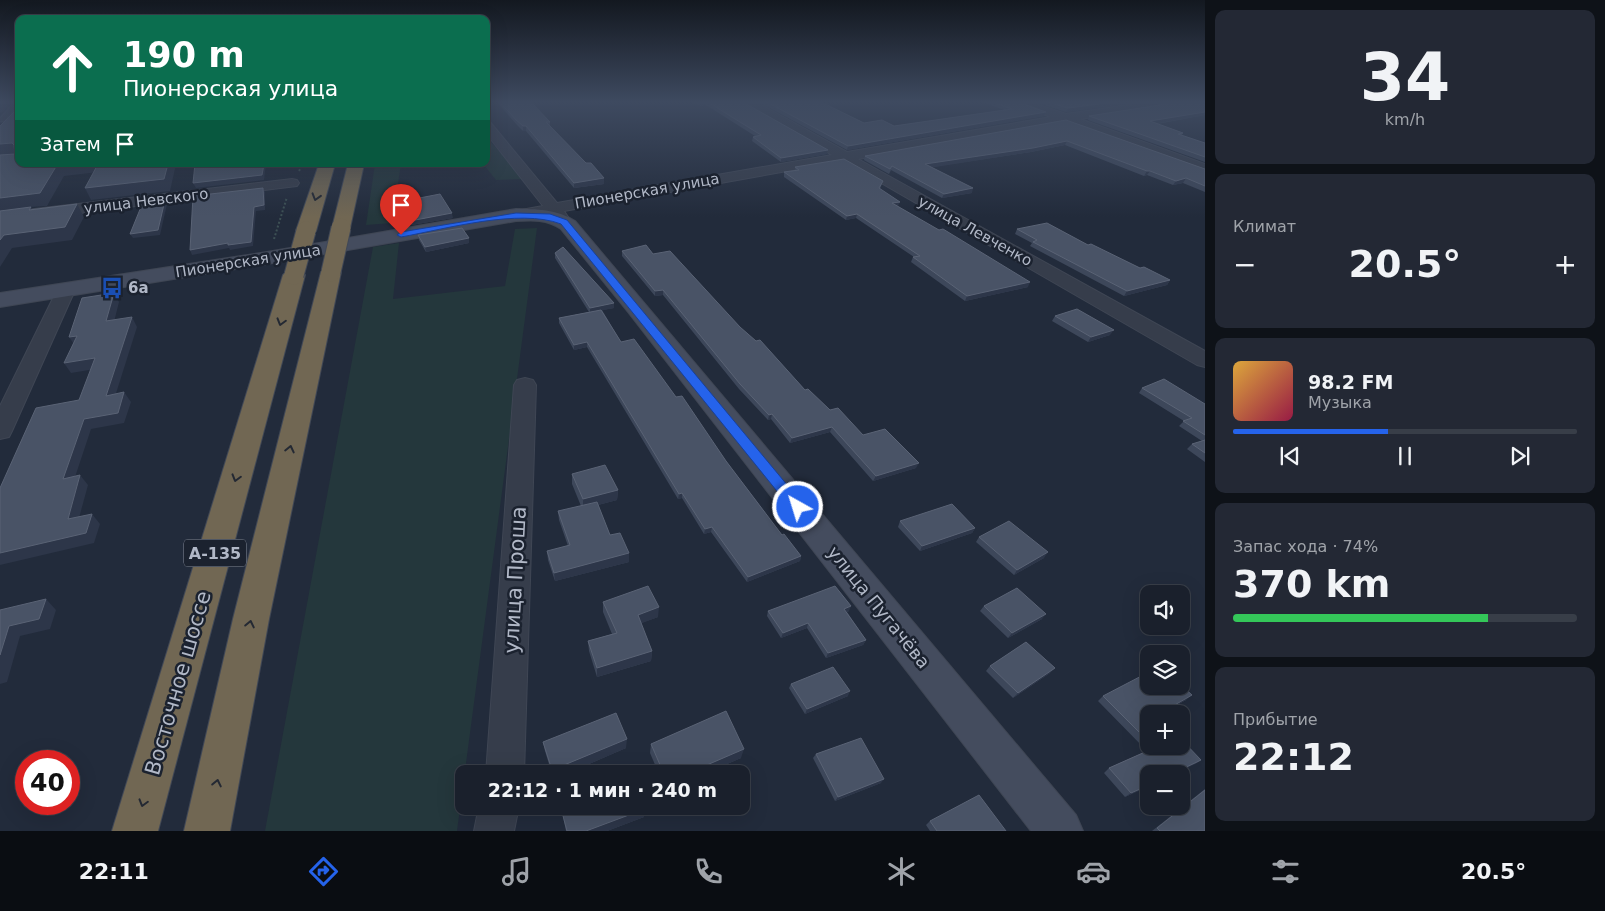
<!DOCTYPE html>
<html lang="ru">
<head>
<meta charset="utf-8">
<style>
	body { margin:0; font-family:"DejaVu Sans",sans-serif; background:#232834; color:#f1f3f6; height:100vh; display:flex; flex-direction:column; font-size:19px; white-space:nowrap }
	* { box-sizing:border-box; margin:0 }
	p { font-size:16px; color:#9fa3a9 }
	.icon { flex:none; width:28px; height:28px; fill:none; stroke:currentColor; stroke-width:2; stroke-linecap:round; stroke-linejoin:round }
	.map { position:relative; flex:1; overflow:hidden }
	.drawer { display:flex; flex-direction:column; gap:10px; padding:10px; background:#0e1218; width:400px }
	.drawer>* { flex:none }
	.banner { position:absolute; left:15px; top:15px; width:475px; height:152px; border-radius:10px; box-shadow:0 5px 20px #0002,0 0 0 1px #383e48; background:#0b6e4f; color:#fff; overflow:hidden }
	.controls { position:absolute; left:1140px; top:585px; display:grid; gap:10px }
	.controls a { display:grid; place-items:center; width:50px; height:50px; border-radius:10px; background:#1a202c; box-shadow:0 5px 20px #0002,0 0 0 1px #383e48; font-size:25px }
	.speed { position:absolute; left:15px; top:750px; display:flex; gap:10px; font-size:25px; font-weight:700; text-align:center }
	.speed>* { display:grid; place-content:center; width:65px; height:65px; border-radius:50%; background:#1a202c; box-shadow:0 5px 20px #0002,0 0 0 1px #383e48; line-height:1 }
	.speed .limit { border:8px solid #d22; background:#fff; color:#111 }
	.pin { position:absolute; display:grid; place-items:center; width:42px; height:42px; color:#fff; margin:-51px -21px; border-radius:50% 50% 50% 0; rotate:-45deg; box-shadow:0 0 5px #0007 }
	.pin .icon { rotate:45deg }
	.me { position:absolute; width:55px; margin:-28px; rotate:321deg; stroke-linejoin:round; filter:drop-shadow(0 0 4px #0008) }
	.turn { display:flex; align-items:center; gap:18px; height:105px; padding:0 25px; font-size:22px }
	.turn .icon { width:65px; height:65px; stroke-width:2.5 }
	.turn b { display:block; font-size:35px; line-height:42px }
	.then { display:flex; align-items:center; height:48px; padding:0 25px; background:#0003; gap:10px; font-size:19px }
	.big { font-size:38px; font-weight:700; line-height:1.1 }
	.drawer .tile { flex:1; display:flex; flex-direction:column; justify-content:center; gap:8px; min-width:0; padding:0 18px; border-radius:10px; background:#232834 }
	.drawer .dial { align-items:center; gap:0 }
	.dial b { font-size:65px; line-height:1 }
	.song { display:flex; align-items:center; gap:15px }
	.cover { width:60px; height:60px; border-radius:8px; background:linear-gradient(135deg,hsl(40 70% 55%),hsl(340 70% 35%)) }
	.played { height:5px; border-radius:2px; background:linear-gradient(90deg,#2563eb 45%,#383e48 45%) }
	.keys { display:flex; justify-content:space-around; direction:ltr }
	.heat { display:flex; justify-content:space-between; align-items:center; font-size:28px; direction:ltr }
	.charge { height:8px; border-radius:4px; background:linear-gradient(90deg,#34c759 74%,#383e48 0) }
	.trip { position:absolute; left:455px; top:765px; width:295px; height:50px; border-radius:10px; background:#1a202c; box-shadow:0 5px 20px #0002,0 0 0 1px #383e48; font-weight:700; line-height:50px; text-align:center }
	.dock { display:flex; height:80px; justify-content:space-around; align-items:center; background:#0a0d12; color:#9fa3a9 }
	.dock .icon { width:35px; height:35px }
	.dock .active { color:#2563eb }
	.dock b { font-size:22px; color:#f1f3f6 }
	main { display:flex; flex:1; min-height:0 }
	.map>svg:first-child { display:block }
</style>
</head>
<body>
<main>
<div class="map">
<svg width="1205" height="831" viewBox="0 0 1205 831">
	<rect width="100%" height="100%" fill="#222b3b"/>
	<g fill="#24373c">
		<polygon points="486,137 525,179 496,180 483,164 486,164"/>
		<polygon points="375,164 401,164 392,223 366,225"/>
		<polygon points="537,228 457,831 265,831 373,247 399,243 393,299 505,286 515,229"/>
	</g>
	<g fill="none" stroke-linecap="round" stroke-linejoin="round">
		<g stroke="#3f4654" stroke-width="3">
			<polygon id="lane" points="16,101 19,101 19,104 4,121 0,121 0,119"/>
		</g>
		<g stroke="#3f4654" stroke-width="2">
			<g id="street">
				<path d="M741,101H754L847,152L1051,117L1014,103L1013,101H1027L1066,114L1156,101H1181L1180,103L1176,104L1080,119L1205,164V173L1064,122L858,159L1205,351V367L1197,365L843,161L564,211L568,217L566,220C557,222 554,220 549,214L516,220L510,218L508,215L510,212L543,206L486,133V121L490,122L557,203L832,155L742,103Z"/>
				<polygon points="292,179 297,180 299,183 297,186 0,223 0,213"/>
				<polygon points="66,284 73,286 75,290 12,431 9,437 0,439 0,406 57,290 59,286"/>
				<polygon points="525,378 533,380 536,385 524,774 486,774 514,385 517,380"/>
				<polygon points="479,806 519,806 514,831 474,831"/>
			</g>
		</g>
		<g stroke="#3f4654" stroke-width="2">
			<path id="secondary" d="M516,209C536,209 557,209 575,221L1076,815L1083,831H1031L628,312L561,229C547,219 532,220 516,221L267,264L0,307V293L267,252Z"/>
		</g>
		<g stroke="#414856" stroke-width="2">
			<g id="highway">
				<polygon points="319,164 335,164 316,231 313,235 306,237 299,235 296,231"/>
				<polygon points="348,164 364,164 350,228 348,232 341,234 334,232 332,228"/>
				<polygon points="331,266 338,268 341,272 269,619 230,831 184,831 233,619 321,272 324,268"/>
				<polygon points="294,269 301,271 305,275 158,831 112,831 283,275 287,271"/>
			</g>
		</g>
		<g stroke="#3d5054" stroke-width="2" stroke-dasharray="2 2" stroke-linecap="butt">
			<polyline points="299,171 303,164"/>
			<polyline points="274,239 287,197"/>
		</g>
		<use href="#lane" fill="#363d4b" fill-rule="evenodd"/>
		<use href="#street" fill="#363d4b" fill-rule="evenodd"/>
		<use href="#secondary" fill="#444c5e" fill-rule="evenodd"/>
		<use href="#highway" fill="#716753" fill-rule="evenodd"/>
		<g stroke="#414856" stroke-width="21" stroke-linecap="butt">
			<g id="highway-bridge">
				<polyline points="331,272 341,228"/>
				<polyline points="294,275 306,231"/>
			</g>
		</g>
		<use href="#highway-bridge" stroke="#716753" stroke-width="19"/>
	</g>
	<g fill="#3d475a">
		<polygon points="496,101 530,101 550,122 550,126 604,184 574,188 526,131 523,131 517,125"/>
		<polygon points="691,101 741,101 827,154 781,162 752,141 753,137 755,136 706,105 701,106"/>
		<polygon points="757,101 819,101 864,123 894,126 1004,110 980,101 1015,101 1046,112 1044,116 847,150"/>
		<polygon points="1032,101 1146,101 1066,112"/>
		<polygon points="1179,102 1205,115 1157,124 1183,133 1182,135 1205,143 1205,162 1088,120 1089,116"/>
		<polygon points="1066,120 1205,169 1205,192 1183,183 1173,185 1147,175 1144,176 1065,145 1031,152 931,167 972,193 942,198 891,170 889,174 864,160 865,156"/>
		<polygon points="795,167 883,181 880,189 898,206 897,206 1028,287 965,301 911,262 913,257 914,257 856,218 846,220 784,177 784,172 795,171"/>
		<polygon points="399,202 453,218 411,225 400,206"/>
		<polygon points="1017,229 1088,245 1140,268 1170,280 1167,285 1124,296 1030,246 1032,243 1015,234"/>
		<polygon points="418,235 469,243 426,252 419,240"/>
		<polygon points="622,251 653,254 740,327 805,390 830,410 863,435 916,468 873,481 830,432 790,443 771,419 768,420 739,389 663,295 655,296 622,256"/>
		<polygon points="555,253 614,308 602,310 621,342 676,397 726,461 782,535 801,556 800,561 747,582 711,532 704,534 682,498 678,499 587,347 574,350 559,323 559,318 589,312 555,258"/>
		<polygon points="1055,316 1110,335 1088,342 1052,321"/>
		<polygon points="1142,388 1205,404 1205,462 1187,449 1192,444 1202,441 1179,426 1184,421 1139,393"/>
		<polygon points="572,474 618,490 617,500 598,505 610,535 629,562 555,581 548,560 547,551 568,546 559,520 558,511 581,506 572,484"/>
		<polygon points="900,521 975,528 972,533 920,551 898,527"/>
		<polygon points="979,537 1044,558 1014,575 976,542"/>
		<polygon points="603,602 658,617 641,623 652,651 651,661 597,677 589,651 588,641 612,634 603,612"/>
		<polygon points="984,606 1042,619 1008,638 980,611"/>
		<polygon points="768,611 849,611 847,612 866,640 863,645 826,658 807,628 781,638 767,616"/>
		<polygon points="990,666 1050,673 1013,698 986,671"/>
		<polygon points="791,684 848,696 805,714 789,688"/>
		<polygon points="1103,696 1186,700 1161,714 1149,714 1149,746 1181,746 1201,760 1195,764 1149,774 1149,786 1125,797 1104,773 1109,768 1147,751 1098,701"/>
		<polygon points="543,742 626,748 566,774 552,774 545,751"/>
		<polygon points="651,744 741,758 704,774 659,774 650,753"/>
		<polygon points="816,754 881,783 835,801 813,758"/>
		<polygon points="1205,789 1205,831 1152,831"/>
		<polygon points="562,812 644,817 607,831 566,831"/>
		<polygon points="930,821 1006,831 930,831 926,825"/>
	</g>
	<g fill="#2d3649">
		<polygon points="0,101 19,101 19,111 15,111 11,104 3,112 0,113"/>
		<polygon points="706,101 706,105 701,106 702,102"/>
		<polygon points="1122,101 1146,101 1066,112 1068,108"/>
		<polygon points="1046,112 1044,116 847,150 848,146"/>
		<polygon points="1205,112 1205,115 1148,125 1150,121"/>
		<rect x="523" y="126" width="3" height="5"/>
		<polygon points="1067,141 1065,145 1031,152 923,169 925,164"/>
		<polygon points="12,143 19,154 0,156 0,144"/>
		<polygon points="828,150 827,154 781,162 781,158"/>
		<polygon points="64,164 103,164 107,171 64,176 47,206 31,207 39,220 0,211 0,198 57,165"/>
		<polygon points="168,164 176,164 170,191 91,200 85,188"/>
		<polygon points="264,164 266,164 264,180 196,188 193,183"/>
		<polygon points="1147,171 1150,171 1147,175 1144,176"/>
		<polygon points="604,178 604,184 574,188 574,183"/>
		<polygon points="1186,178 1183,183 1173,185 1176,181"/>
		<polygon points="263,188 265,192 265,210 256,211 253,246 230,250 229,248 192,255 190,250 254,207"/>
		<polygon points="973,188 972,193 942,198 944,194"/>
		<polygon points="165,200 167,204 160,235 133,238 130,234"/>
		<polygon points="900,202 898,206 890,207 892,203"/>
		<polygon points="77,204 84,217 72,240 12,248 0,267 0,240 4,235"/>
		<polygon points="452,213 453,218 411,225 410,221"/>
		<polygon points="857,214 856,218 846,220 847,216"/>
		<polygon points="469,238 469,243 426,252 425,247"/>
		<polygon points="1170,280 1167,285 1124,296 1127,291"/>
		<polygon points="1030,282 1028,287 965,301 967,296"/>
		<polygon points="663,290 663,295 655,296 655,291"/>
		<polygon points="114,293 119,302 112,330 106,321"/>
		<polygon points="614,303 614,308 590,313 590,308"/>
		<polygon points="132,317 137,327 112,406 106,396"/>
		<polygon points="1114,330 1110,335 1088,342 1091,337"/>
		<polygon points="77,336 76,347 69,337"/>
		<polygon points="587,342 587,347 574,350 574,345"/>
		<polygon points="95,358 101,368 71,373 64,363"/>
		<polygon points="124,392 131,402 124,423 91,429 71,489 63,479 84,419"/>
		<polygon points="772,414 771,419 768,420 769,415"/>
		<polygon points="832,427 830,432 790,443 792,438"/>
		<polygon points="919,463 916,468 873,481 876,476"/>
		<polygon points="80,475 88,485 76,529 68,519"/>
		<polygon points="618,490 617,500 583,509 583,499"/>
		<polygon points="682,493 682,498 678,499 679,494"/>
		<polygon points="92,514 100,524 94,543 0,565 0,553"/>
		<polygon points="712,527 711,532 704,534 705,529"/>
		<polygon points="975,528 972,533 920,551 922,546"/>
		<polygon points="1048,552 1044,558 1014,575 1017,570"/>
		<polygon points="629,553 629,562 555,581 554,573"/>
		<polygon points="801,556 800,561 747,582 748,577"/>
		<polygon points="46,599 56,610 50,629 20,636 7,682 0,684 0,655 9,626"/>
		<polygon points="851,606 849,611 842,614 844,609"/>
		<polygon points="659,607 658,617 637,625 638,615"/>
		<polygon points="1046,614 1042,619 1008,638 1012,633"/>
		<polygon points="808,623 807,628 781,638 783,633"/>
		<polygon points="866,640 863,645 826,658 828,653"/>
		<polygon points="652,651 651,661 597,677 597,668"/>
		<polygon points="1055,668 1050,673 1013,698 1018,693"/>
		<polygon points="850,691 848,696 805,714 807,709"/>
		<polygon points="1192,695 1186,700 1161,714 1159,714"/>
		<polygon points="627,739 626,748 566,774 553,774 552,770"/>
		<polygon points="744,749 741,758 704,774 686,774"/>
		<polygon points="1201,760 1195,764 1175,774 1172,774"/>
		<polygon points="884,779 881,783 835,801 838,797"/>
		<polygon points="1149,785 1149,786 1125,797 1131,793"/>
		<polygon points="645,809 644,817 607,831 586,831"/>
	</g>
	<g fill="#495366" stroke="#5a6375">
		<polygon points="499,101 530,101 550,122 546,122 586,163 591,163 604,178 574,183 526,126 523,126 516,120"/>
		<polygon points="699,101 741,101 828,150 781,158 753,137 761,135 706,101 702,102"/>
		<polygon points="765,101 819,101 864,123 882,120 894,126 1012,109 990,101 1015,101 1046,112 848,146"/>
		<polygon points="1045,101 1122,101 1068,108"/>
		<polygon points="1182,101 1205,101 1205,112 1150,121 1183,133 1178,134 1205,143 1205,157 1089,116 1179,102"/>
		<polygon points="19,107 19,164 64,164 57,165 40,193 0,198 0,155 15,154 14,145 12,143 0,144 0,126"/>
		<polygon points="1066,120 1205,169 1205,186 1186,178 1176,181 1150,171 1147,171 1067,141 1033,148 925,164 973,188 944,194 892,166 890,169 865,156"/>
		<polygon points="844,159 883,181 879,188 900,202 892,203 939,230 943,229 1030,282 967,296 913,257 920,256 857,214 847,216 784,172 799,170 795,167"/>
		<polygon points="98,164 168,164 164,179 85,188"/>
		<polygon points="195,164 264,164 262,175 193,183"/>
		<polygon points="263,188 264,205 254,207 251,242 228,245 228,243 190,250 193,196"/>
		<polygon points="440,194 452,213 410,221 399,202"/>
		<polygon points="165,200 158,230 130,234 143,202"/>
		<polygon points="77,204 65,227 4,235 0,240 0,211 31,207 29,210"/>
		<polygon points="1047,223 1088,245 1091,244 1140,268 1144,267 1170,280 1127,291 1033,242 1037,240 1017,229"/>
		<polygon points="462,228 469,238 425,247 418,235"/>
		<polygon points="646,245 653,254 670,251 740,327 756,341 760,340 805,390 808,389 830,410 838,408 863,435 885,429 919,463 876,476 832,427 792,438 772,414 769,415 740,384 663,290 655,291 622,251"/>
		<polygon points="563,247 614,303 590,308 555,253"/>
		<polygon points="114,293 106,321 132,317 106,396 124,392 118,413 84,419 63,479 80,475 68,519 92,514 86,533 0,553 0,488 36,408 79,400 95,358 64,363 77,336 69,337 82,298"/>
		<polygon points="1077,309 1114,330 1091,337 1055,316"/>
		<polygon points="601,310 621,342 634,339 676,397 682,396 726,461 782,535 784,534 801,556 748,577 712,527 705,529 682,493 679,494 587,342 574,345 559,318"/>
		<polygon points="1164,379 1205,404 1205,435 1183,421 1192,418 1142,388"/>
		<polygon points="1205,440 1205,453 1192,444"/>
		<polygon points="605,465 618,490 583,499 572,474"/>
		<polygon points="597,502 610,535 620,533 629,553 554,573 547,551 570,545 558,511"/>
		<polygon points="952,504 975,528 922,546 900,521"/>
		<polygon points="1009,521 1048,552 1017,570 979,537"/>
		<polygon points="648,586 659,607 638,615 652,651 597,668 588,641 617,633 603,602"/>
		<polygon points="835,586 851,606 844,609 866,640 828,653 808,623 783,633 768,611"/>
		<polygon points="1017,588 1046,614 1012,633 984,606"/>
		<polygon points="46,599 39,619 9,626 0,655 0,610"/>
		<polygon points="1026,642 1055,668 1018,693 990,666"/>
		<polygon points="833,667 850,691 807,709 791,684"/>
		<polygon points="1149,672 1149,686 1181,686 1181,685 1192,695 1159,714 1149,714 1149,742 1103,696"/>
		<polygon points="726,711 744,749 686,774 664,774 651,744"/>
		<polygon points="616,713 627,739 552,770 543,742"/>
		<polygon points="861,738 884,779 838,797 816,754"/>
		<polygon points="1181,739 1201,760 1172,774 1149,774 1149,785 1131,793 1109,768 1154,748 1153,746 1181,746"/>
		<polygon points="1205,790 1205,831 1160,831 1157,828"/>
		<polygon points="979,795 1006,831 937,831 930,821"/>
		<polygon points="580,806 644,806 645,809 586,831 567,831 562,812"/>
	</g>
	<defs><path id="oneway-chevron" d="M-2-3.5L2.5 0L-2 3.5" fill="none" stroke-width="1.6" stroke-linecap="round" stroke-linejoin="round" transform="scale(1.25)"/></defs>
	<g stroke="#242933">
		<use href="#oneway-chevron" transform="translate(316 197) rotate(107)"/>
		<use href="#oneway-chevron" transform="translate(281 322) rotate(106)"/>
		<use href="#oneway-chevron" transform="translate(290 449) rotate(-77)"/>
		<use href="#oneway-chevron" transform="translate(236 478) rotate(106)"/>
		<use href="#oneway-chevron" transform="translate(250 624) rotate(-78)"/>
		<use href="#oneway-chevron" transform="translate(217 783) rotate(-78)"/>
		<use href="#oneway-chevron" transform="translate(143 803) rotate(106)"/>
	</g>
	<linearGradient id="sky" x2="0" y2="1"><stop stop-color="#131820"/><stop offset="0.47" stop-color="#3e4a60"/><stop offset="1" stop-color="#3e4a60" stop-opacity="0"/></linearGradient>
	<rect width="1205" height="217" fill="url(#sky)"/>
	<path fill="#2563eb" stroke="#184099" d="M516,213L550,214L567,220L803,504L804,507L803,511H793L561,224C519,208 446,229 401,237L397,235L401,232Z"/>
	<defs>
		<g id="bus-bare" transform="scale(1.725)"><path d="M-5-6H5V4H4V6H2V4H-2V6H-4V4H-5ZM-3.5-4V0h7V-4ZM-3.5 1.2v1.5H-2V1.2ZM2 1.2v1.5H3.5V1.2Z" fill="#1a4fb4" stroke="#1b222f" stroke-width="2.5" paint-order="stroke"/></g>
	</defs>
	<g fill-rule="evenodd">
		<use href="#bus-bare" x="112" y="288"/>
	</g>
	<g text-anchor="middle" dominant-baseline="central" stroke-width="5" stroke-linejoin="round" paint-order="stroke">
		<g font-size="15" fill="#b1b8c7" stroke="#1b222f">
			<text transform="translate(647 191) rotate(-10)">Пионерская улица</text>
			<text transform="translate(146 201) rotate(-7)">улица Невского</text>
			<text transform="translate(975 231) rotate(29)">улица Левченко</text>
			<text transform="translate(248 261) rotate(-9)">Пионерская улица</text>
		</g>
		<g font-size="15" font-weight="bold" fill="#b1b8c7" stroke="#1b222f" text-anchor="start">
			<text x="128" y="288">6а</text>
		</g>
		<rect fill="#1b222f" stroke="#848b99" stroke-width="1" x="184" y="539.5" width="62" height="27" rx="4"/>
		<g font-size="16" font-weight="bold" fill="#b1b8c7">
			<text x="215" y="553">А-135</text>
		</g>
		<g font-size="18" fill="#b1b8c7" stroke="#1b222f">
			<text transform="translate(879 607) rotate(51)">улица Пугачёва</text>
		</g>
		<g font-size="21" fill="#b1b8c7" stroke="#1b222f">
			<text transform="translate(515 580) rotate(-87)">улица Проша</text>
			<text transform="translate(178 683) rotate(-74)">Восточное шоссе</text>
		</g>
	</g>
</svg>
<div class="controls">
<a><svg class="icon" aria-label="sound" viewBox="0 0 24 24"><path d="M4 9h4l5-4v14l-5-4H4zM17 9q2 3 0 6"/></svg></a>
<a><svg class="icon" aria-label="layers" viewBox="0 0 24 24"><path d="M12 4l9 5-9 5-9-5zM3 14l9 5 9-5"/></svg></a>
<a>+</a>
<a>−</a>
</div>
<div class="speed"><div class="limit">40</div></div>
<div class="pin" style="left:401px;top:235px;background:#d93025"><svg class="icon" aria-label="arrive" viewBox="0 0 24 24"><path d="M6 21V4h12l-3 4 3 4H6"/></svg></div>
<svg class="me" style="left:798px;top:507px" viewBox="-20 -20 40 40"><circle r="17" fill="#2563eb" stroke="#fff" stroke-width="3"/><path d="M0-11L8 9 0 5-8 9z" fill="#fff"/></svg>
<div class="trip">22:12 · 1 мин · 240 m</div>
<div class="banner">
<div class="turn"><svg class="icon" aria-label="ahead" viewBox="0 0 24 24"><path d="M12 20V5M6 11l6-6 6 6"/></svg><div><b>190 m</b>Пионерская улица</div></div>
<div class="then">Затем<svg class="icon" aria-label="arrive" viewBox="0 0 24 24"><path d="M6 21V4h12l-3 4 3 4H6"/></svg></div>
</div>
</div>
<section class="drawer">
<div class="tile dial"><b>34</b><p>km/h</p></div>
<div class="tile"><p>Климат</p>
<div class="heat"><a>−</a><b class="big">20.5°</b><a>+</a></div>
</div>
<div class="tile">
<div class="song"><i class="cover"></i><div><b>98.2 FM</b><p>Музыка</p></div></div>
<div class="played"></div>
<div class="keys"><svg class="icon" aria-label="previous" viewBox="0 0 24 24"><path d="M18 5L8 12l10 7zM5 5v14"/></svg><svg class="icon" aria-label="pause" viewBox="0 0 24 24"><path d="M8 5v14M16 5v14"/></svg><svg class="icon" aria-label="next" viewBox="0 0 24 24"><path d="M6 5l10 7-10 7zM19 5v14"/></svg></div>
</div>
<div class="tile"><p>Запас хода · 74%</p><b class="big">370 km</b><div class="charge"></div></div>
<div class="tile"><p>Прибытие</p><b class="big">22:12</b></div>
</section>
</main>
<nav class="dock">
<b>22:11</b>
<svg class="icon active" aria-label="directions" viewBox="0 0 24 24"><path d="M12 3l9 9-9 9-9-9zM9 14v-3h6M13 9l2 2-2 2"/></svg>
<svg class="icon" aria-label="music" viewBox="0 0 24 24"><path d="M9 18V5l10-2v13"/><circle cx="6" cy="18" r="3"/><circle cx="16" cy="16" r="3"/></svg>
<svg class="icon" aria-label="phone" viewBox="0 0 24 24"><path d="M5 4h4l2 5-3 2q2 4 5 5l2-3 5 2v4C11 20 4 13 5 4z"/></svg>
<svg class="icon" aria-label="climate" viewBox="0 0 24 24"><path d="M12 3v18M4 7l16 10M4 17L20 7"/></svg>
<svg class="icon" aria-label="car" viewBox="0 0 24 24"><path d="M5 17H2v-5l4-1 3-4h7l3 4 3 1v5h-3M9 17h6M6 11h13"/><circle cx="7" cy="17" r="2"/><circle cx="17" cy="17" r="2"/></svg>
<svg class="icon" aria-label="filters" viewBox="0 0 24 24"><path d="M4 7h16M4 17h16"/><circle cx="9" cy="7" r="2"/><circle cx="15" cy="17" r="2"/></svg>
<b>20.5°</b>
</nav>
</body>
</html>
